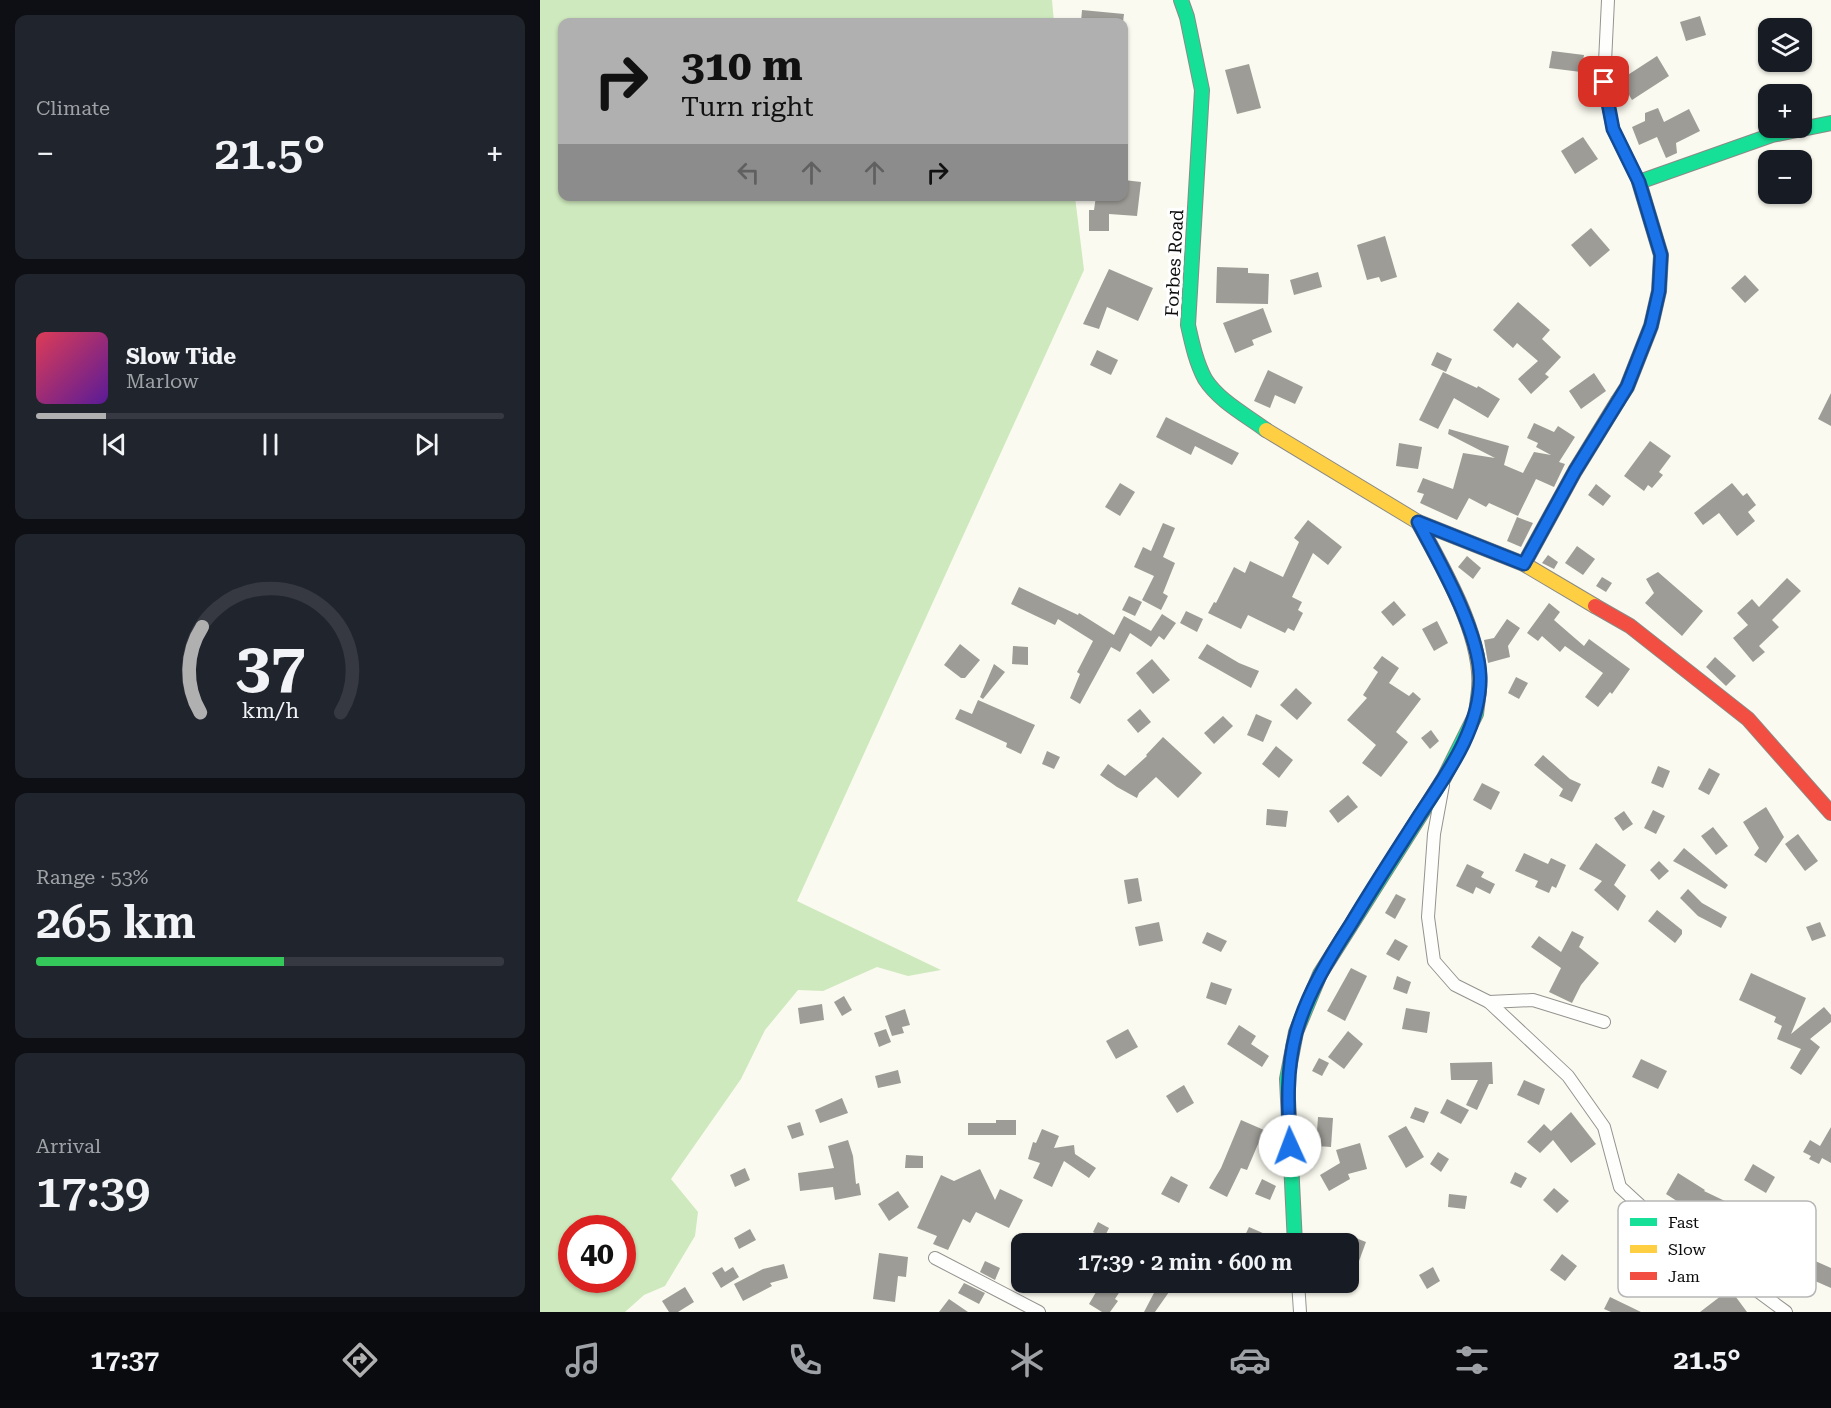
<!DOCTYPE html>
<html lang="en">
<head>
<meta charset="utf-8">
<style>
	body { margin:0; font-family:"Roboto Serif",serif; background:#20242c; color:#f1f3f6; height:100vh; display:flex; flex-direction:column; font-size:22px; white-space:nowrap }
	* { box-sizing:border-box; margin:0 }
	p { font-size:20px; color:#9ea1a6 }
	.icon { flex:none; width:33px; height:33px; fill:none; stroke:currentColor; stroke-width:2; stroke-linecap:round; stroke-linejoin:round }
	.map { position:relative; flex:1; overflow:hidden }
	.drawer { display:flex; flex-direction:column; gap:15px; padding:15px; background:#0d0f14; width:540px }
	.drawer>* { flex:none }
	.hud { position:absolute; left:18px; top:18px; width:570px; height:183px; border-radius:12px; box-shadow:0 2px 4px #0004; background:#b0b0b1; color:#111; overflow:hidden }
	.fabs { position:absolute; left:1218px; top:18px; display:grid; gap:12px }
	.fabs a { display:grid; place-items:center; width:54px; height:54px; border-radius:12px; background:#171b24; box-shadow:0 2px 4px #0004; font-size:30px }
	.speed { position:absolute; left:18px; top:1215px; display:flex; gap:12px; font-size:30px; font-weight:700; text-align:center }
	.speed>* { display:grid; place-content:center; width:78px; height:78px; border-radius:50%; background:#171b24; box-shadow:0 2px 4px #0004; line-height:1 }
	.speed .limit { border:9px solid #d22; background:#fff; color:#111 }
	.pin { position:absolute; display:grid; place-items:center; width:51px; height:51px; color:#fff; margin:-26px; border-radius:12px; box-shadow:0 3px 9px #0006 }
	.me { position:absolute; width:66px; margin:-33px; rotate:358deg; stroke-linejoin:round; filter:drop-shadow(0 0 4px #0008) }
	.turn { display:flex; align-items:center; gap:21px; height:126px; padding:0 24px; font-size:27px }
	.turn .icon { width:78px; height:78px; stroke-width:2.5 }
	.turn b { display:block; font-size:42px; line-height:51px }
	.lanes { display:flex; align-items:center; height:57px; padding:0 24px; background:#0003; justify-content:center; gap:30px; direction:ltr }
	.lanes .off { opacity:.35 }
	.big { font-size:45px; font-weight:600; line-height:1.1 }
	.drawer .tile { flex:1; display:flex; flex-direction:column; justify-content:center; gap:9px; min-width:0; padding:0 21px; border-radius:12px; background:#20242c }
	.drawer .dial { align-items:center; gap:0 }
	.dial svg { height:156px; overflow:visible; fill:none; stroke:#363941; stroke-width:7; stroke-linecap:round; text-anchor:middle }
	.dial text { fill:#f1f3f6; stroke:none }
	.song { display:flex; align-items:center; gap:18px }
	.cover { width:72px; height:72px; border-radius:9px; background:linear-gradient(135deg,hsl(350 70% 55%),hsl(270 70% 35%)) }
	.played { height:6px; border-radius:3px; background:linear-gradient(90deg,#b0b0b1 15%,#363941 15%) }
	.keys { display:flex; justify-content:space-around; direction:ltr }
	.heat { display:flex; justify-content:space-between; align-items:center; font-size:33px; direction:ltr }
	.charge { height:9px; border-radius:4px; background:linear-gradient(90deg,#34c759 53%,#363941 0) }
	.trip { position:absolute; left:471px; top:1233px; width:348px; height:60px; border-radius:12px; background:#171b24; box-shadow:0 2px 4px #0004; font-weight:600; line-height:60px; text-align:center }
	.tabs { display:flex; height:96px; justify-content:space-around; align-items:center; background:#090b0e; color:#9ea1a6 }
	.tabs .icon { width:42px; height:42px }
	.tabs .selected { color:#b0b0b1 }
	.tabs b { font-size:27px; color:#f1f3f6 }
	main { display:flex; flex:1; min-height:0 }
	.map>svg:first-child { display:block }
</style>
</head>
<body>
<main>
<section class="drawer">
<div class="tile"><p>Climate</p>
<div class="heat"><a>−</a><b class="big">21.5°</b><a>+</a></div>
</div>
<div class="tile">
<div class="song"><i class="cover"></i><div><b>Slow Tide</b><p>Marlow</p></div></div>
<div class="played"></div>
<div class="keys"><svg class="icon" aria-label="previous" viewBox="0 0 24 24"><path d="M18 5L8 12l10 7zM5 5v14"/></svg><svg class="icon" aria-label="pause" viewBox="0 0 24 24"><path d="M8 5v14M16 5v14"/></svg><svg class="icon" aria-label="next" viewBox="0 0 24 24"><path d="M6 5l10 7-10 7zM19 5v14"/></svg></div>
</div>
<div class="tile dial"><svg viewBox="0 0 100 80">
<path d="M14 69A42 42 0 1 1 86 69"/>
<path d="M14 69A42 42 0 0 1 15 25" stroke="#b0b0b1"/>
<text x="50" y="56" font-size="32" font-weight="700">37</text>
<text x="50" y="72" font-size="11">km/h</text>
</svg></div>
<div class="tile"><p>Range · 53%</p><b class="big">265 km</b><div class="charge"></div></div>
<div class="tile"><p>Arrival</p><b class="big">17:39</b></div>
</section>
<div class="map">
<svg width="1291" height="1312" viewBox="0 0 1291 1312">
	<rect width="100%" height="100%" fill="#fbfaf0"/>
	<path fill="#cee9bd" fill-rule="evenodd" d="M0,0H512L514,22H22V196L535,197L544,270L257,901L401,970L368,976L337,967L283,991L258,990L225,1030L201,1079L131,1179L158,1212L155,1236L125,1286L104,1295L85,1312H0ZM32,1228H82V1280H32Z"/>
	<g fill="#9e9c96">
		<polygon points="542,10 584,14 583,22 541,22"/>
		<polygon points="1160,16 1166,35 1146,41 1140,22"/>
		<polygon points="1012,51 1044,55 1041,72 1009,68"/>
		<polygon points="1117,56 1129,76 1092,100 1080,80"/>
		<polygon points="709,64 721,108 697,114 685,70"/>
		<polygon points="1118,108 1124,122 1149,109 1160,131 1136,143 1137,153 1126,158 1117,137 1099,145 1092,127 1105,121 1105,113"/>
		<polygon points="1043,137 1058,159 1035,174 1021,151"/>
		<polygon points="584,180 601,182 597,216 569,214 569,231 549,231 549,210 554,210 556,196 584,196"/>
		<polygon points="1051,228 1070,250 1050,267 1031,245"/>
		<polygon points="845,236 857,277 841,282 839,277 827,280 817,245"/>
		<polygon points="677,267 708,268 708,273 729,274 728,304 676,303"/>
		<polygon points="569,269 613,288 598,321 567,307 559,329 543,324"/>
		<polygon points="778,272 782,287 754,295 750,280"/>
		<polygon points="1205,275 1219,290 1205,303 1191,288"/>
		<polygon points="978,302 1010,330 1002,339 1021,357 1005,374 1009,377 991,394 978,379 998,361 977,343 973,348 953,330"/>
		<polygon points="723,308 732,332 712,340 714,345 695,353 683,323"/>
		<polygon points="557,350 578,360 571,375 550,365"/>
		<polygon points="897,352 912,359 906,372 891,365"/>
		<polygon points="728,370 763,387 755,404 735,395 730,408 714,401"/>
		<polygon points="903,372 937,388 938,386 960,399 948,418 914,398 898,429 879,420"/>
		<polygon points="1054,373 1066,391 1041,409 1029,391"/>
		<polygon points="1291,393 1291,426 1278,419"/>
		<polygon points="626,417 699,453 692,465 655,446 651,455 616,437"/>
		<polygon points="994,423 1014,432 1018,426 1035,437 1019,462 1025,464 1014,487 996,479 978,516 949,503 946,507 929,498 917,520 880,503 884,494 877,492 883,478 913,489 923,453 955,458 908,434 909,429 969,446 964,465 983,473 994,452 1011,455 996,447 998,443 987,438"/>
		<polygon points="1110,441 1131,456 1119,472 1123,475 1112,488 1108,485 1104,491 1084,476"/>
		<polygon points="859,443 882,447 878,469 856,466"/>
		<polygon points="580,483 595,492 580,516 565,507"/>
		<polygon points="1192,483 1203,496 1207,493 1216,505 1208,512 1215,521 1197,536 1179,513 1163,525 1154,513"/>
		<polygon points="1056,484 1071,496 1063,506 1048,495"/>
		<polygon points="977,517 993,523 981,547 967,541"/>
		<polygon points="768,520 802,547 788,565 773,553 752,597 762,602 758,610 763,613 754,631 748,628 745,633 708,615 701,629 668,613 674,602 676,603 694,567 705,573 710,561 743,577 759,542 754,538"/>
		<polygon points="623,523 635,528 623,557 635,563 623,593 628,596 621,610 602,600 614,576 594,567 603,547 611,551"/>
		<polygon points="1037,546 1055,559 1043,575 1025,563"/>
		<polygon points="1008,555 1018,562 1014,569 1002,563"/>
		<polygon points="927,556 941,568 933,579 918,567"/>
		<polygon points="1118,572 1163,611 1142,636 1105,603 1114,593 1106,579"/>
		<polygon points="1062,577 1072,583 1066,592 1056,586"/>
		<polygon points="1247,578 1261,591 1232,620 1239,627 1219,646 1225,652 1213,662 1193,638 1208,625 1197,613 1212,599 1219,607"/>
		<polygon points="479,587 538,615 539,613 574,635 584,616 611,631 622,614 636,623 624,640 619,636 611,647 590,633 580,652 571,647 540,704 530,698 540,674 537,672 553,641 518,619 515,625 471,604"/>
		<polygon points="589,596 602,602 595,616 582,610"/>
		<polygon points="854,601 866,615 853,626 841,612"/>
		<polygon points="1009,603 1020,612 1014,620 1044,646 1049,639 1090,669 1072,694 1070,692 1058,707 1045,697 1063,673 1025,646 1020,652 1002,636 998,641 987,633"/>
		<polygon points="646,611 663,619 657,632 640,623"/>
		<polygon points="967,619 980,628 968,646 970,657 948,663 944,640 954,638"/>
		<polygon points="897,621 908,643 894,651 882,629"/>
		<polygon points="420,644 440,660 425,678 421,678 404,665"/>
		<polygon points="667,644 699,663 719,671 711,688 658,658"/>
		<polygon points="473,646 488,647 488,665 472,664"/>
		<polygon points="842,656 859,668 849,683 869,696 873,692 881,699 856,732 868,742 841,777 822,763 836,745 807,720 827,698 823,695 838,672 833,668"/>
		<polygon points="1175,657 1196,676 1186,686 1166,667"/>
		<polygon points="612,659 630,680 613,694 596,673"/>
		<polygon points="454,664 465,672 443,699 440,697"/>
		<polygon points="976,677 988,683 979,699 968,693"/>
		<polygon points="756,688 772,703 757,720 740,705"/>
		<polygon points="438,700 495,725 481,754 466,747 467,743 415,719 420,709 432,714"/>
		<polygon points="600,709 611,722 598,733 587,720"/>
		<polygon points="716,714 732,721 723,742 707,735"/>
		<polygon points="683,716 693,726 674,744 664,733"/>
		<polygon points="891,730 899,741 890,749 881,738"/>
		<polygon points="623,737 662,773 638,798 616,777 599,793 597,798 577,787 560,775 568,764 585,776 607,756 606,755"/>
		<polygon points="736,746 753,760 739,778 722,764"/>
		<polygon points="507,751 520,757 514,769 502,764"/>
		<polygon points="1003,755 1030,779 1041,784 1032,802 1019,796 1023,789 994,765"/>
		<polygon points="1118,766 1130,771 1123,788 1111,783"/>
		<polygon points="1169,768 1180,774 1169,795 1158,789"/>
		<polygon points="942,783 960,792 951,810 933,800"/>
		<polygon points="808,795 818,807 798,823 789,811"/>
		<polygon points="1226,807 1244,837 1226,863 1214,855 1219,848 1203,822"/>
		<polygon points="727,809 748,811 746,827 726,825"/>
		<polygon points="1113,810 1125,816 1116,834 1104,828"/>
		<polygon points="1084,811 1093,824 1083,831 1074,818"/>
		<polygon points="1173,827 1188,846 1176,855 1161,836"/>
		<polygon points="1258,834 1278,861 1265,871 1245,844"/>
		<polygon points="1056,843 1086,865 1074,885 1086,896 1078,911 1054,890 1062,881 1039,869"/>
		<polygon points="1144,848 1188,885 1185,889 1133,861"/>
		<polygon points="984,853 1008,864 1011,858 1026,865 1016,888 1012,886 1009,893 995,887 998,881 975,871"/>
		<polygon points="1119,861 1129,871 1119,880 1110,870"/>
		<polygon points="927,864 944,872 941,877 955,884 950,894 936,887 933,894 916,886"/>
		<polygon points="598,878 602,901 588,904 584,880"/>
		<polygon points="1148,889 1162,903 1187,917 1181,928 1158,916 1140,898"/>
		<polygon points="856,894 866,899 855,919 845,913"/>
		<polygon points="1117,910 1142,930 1142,934 1135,943 1108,921"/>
		<polygon points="619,922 623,941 599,946 595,927"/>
		<polygon points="1280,922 1286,936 1272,941 1266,927"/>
		<polygon points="1032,931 1044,937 1039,947 1059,963 1041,985 1032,1003 1009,992 1021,968 991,947 999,936 1021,952"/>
		<polygon points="667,932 687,941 681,952 662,943"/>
		<polygon points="855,939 868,946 859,961 846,954"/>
		<polygon points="811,968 827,976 805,1021 787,1011"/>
		<polygon points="1211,973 1266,998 1251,1034 1284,1007 1291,1015 1291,1022 1270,1039 1280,1047 1261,1075 1250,1068 1261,1049 1237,1039 1242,1026 1234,1022 1236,1017 1199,1000"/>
		<polygon points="857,976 871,982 867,994 853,989"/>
		<polygon points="671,982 692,989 686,1005 666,998"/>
		<polygon points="304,996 312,1010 302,1016 294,1002"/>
		<polygon points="282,1004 284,1020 260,1024 258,1008"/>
		<polygon points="866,1008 890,1012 887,1033 862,1029"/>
		<polygon points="365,1009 370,1025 362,1027 364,1033 352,1036 345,1016"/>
		<polygon points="699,1025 716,1036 711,1044 729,1056 722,1067 687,1044"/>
		<polygon points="346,1029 351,1042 339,1047 334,1033"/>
		<polygon points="588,1029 598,1047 576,1059 566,1041"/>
		<polygon points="808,1031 823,1044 804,1069 788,1057"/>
		<polygon points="779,1058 789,1063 782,1076 772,1071"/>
		<polygon points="1101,1059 1127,1071 1118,1089 1092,1077"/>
		<polygon points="952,1062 953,1084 949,1084 937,1110 926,1105 938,1080 911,1080 910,1063"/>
		<polygon points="358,1070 361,1083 338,1088 335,1076"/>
		<polygon points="984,1080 1005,1089 999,1105 977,1095"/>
		<polygon points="644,1085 654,1103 637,1113 626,1096"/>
		<polygon points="302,1098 308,1113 280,1123 275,1110"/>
		<polygon points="907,1099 929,1110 921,1124 900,1113"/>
		<polygon points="875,1107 889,1112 884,1123 870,1118"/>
		<polygon points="1031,1112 1056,1144 1031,1163 1013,1140 1000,1153 987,1142 1004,1124 1011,1131"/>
		<polygon points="778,1117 793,1118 791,1147 776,1146"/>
		<polygon points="456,1120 476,1120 476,1135 428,1135 428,1123 456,1123"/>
		<polygon points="701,1120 724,1130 707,1170 701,1168 687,1197 669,1188 681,1168"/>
		<polygon points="260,1122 264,1135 252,1139 247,1126"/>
		<polygon points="866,1126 884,1157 866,1168 848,1136"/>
		<polygon points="1291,1127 1291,1163 1282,1158 1279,1164 1269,1159 1271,1156 1263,1152 1270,1140 1280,1146"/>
		<polygon points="502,1129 519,1136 514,1148 534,1145 535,1154 556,1168 549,1178 524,1161 512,1187 493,1178 500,1163 488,1159 493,1142 496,1143"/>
		<polygon points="308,1140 313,1156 316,1184 319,1183 321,1195 295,1200 293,1187 260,1191 258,1173 294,1168 288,1146"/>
		<polygon points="820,1143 827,1169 808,1174 810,1179 789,1191 780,1175 800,1163 796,1150"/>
		<polygon points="898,1152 909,1159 901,1172 890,1164"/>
		<polygon points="366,1155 383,1156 383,1168 365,1168"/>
		<polygon points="1213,1164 1235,1177 1226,1193 1204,1180"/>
		<polygon points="205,1168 210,1180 195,1187 190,1175"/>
		<polygon points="440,1169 455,1200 460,1189 483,1200 469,1228 436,1212 430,1223 423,1219 408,1250 393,1244 397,1236 377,1228 401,1175 414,1181"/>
		<polygon points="975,1172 987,1178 981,1188 970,1183"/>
		<polygon points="1138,1173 1165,1190 1164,1191 1187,1202 1169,1218 1153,1210 1150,1214 1141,1208 1143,1205 1126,1194"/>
		<polygon points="631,1176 648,1185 639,1203 621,1194"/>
		<polygon points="722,1179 736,1186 730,1200 715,1194"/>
		<polygon points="1014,1188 1029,1201 1017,1213 1003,1200"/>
		<polygon points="358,1191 369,1207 349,1221 338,1204"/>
		<polygon points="909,1194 927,1196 925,1209 908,1207"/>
		<polygon points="558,1222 569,1228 564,1238 553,1232"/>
		<polygon points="709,1227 725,1234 720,1244 701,1244"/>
		<polygon points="210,1229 216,1240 199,1249 194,1238"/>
		<polygon points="808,1235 826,1242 819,1261 808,1257"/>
		<polygon points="339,1253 368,1257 366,1277 358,1276 355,1302 333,1299"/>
		<polygon points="1022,1254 1037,1266 1025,1281 1010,1270"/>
		<polygon points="1264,1256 1291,1268 1291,1288 1257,1273"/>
		<polygon points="445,1261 460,1268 455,1280 440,1272"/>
		<polygon points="244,1264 248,1278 230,1283 232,1286 203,1301 194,1284 223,1269"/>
		<polygon points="182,1267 185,1272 193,1267 199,1277 181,1288 172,1273"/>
		<polygon points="893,1267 900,1281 887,1289 879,1275"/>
		<polygon points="562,1282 586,1282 575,1299 578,1301 570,1312 562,1312 549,1304"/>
		<polygon points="603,1282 636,1282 615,1312 604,1312 615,1291"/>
		<polygon points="424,1283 445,1293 439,1304 418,1293"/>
		<polygon points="145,1287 154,1302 138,1312 129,1312 122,1301"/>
		<polygon points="1190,1289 1207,1312 1160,1312"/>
		<polygon points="1070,1297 1101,1312 1071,1312 1064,1309"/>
		<polygon points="409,1299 428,1312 399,1312"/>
	</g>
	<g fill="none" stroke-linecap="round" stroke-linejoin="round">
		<g stroke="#94938f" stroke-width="14">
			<g id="street">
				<polyline points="1068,0 1064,83 1073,129 1099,182"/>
				<polyline points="903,785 894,834 888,917 894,961 915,985 949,1002 993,1000 1064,1022"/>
				<polyline points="949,1002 1028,1076 1064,1127 1080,1187 1117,1221 1158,1247 1246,1312"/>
				<polyline points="395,1258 499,1312"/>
				<polyline points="758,1282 760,1312"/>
			</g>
		</g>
		<g stroke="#8a8a85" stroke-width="16">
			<g id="fast">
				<path d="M641,0L647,17L662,90L648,325C652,343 656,362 665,379C679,401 706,415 726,430"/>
				<polyline points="1078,401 1087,387 1111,326 1119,291 1121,255 1099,182 1232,135 1291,123"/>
				<polyline points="755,1244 747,1079 756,1032 780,974 904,778 936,714 939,690"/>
			</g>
		</g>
		<g stroke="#8a8a85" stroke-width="16">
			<g id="slow">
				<polyline points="726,430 878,522 984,564 1055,606"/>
				<path d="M878,522C903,568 944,637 939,690"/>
				<polyline points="984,564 1035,471 1078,401"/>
			</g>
		</g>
		<g stroke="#8a8a85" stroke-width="16">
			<polyline id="jam" points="1055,606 1090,626 1208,719 1291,813"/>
		</g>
		<use href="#street" stroke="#fefefd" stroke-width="12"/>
		<use href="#fast" stroke="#16e098" stroke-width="14"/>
		<use href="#slow" stroke="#ffcf43" stroke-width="14"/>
		<use href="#jam" stroke="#f24e42" stroke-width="14"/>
	</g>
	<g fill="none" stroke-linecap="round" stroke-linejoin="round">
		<g stroke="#114b97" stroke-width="15">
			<path id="route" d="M750,1146C748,1107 746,1071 756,1033C767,994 789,958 811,924C833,887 856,852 879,816C906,775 941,728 940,677C939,631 900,563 878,522L984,564L1035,471L1087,387L1111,326L1119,291L1121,255L1099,182L1073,129L1064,82"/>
		</g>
		<use href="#route" stroke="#1a73e8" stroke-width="10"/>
	</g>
	<g text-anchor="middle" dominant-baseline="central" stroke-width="6" stroke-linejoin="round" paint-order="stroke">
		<g font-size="18" fill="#0c0c0c" stroke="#fff">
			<text transform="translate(634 263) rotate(-87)">Forbes Road</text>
		</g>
	</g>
	<rect x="1078" y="1201" width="198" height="96" rx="9" fill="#fff" stroke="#b6b6b6" stroke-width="1.5"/>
	<rect x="1090" y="1218" width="27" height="8" fill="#16e098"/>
	<rect x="1090" y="1245" width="27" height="8" fill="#ffcf43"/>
	<rect x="1090" y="1272" width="27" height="8" fill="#f24e42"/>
	<g font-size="16" fill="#0c0c0c">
		<text x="1128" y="1228">Fast</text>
		<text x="1128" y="1255">Slow</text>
		<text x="1128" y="1282">Jam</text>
	</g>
</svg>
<div class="fabs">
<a><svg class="icon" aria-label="layers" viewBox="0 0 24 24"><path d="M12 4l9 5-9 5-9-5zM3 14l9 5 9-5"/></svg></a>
<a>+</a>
<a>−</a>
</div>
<div class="speed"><div class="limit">40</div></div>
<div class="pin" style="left:1064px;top:82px;background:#d93025"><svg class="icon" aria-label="arrive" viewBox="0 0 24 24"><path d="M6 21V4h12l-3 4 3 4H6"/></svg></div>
<svg class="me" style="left:750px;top:1146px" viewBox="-20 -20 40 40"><circle r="19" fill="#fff"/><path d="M0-13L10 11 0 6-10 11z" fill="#1a73e8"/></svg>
<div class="trip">17:39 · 2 min · 600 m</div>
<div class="hud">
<div class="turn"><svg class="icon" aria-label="right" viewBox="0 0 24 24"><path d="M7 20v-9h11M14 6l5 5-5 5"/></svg><div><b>310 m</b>Turn right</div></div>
<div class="lanes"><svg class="icon off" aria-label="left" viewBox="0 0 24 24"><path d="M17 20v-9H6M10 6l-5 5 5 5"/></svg><svg class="icon off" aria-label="ahead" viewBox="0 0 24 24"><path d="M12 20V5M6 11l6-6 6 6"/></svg><svg class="icon off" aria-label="ahead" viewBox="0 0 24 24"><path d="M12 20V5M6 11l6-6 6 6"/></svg><svg class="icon" aria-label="right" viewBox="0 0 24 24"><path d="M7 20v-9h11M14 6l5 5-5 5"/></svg></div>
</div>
</div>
</main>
<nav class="tabs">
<b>17:37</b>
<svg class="icon selected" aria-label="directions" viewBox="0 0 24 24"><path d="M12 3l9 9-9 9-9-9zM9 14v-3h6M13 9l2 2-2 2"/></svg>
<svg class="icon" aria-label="music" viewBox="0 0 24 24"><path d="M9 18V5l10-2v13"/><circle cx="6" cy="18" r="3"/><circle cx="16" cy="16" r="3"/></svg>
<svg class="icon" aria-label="phone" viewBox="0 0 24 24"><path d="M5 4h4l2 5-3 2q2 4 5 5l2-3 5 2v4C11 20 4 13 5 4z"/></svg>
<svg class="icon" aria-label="climate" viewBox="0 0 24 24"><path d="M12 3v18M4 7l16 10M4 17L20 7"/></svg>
<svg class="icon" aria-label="car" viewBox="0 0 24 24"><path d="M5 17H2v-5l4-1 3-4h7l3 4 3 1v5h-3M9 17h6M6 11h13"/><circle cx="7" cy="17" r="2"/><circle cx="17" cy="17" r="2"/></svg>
<svg class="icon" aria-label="filters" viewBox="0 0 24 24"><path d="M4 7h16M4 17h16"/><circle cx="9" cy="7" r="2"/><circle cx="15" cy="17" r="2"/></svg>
<b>21.5°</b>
</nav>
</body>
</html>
